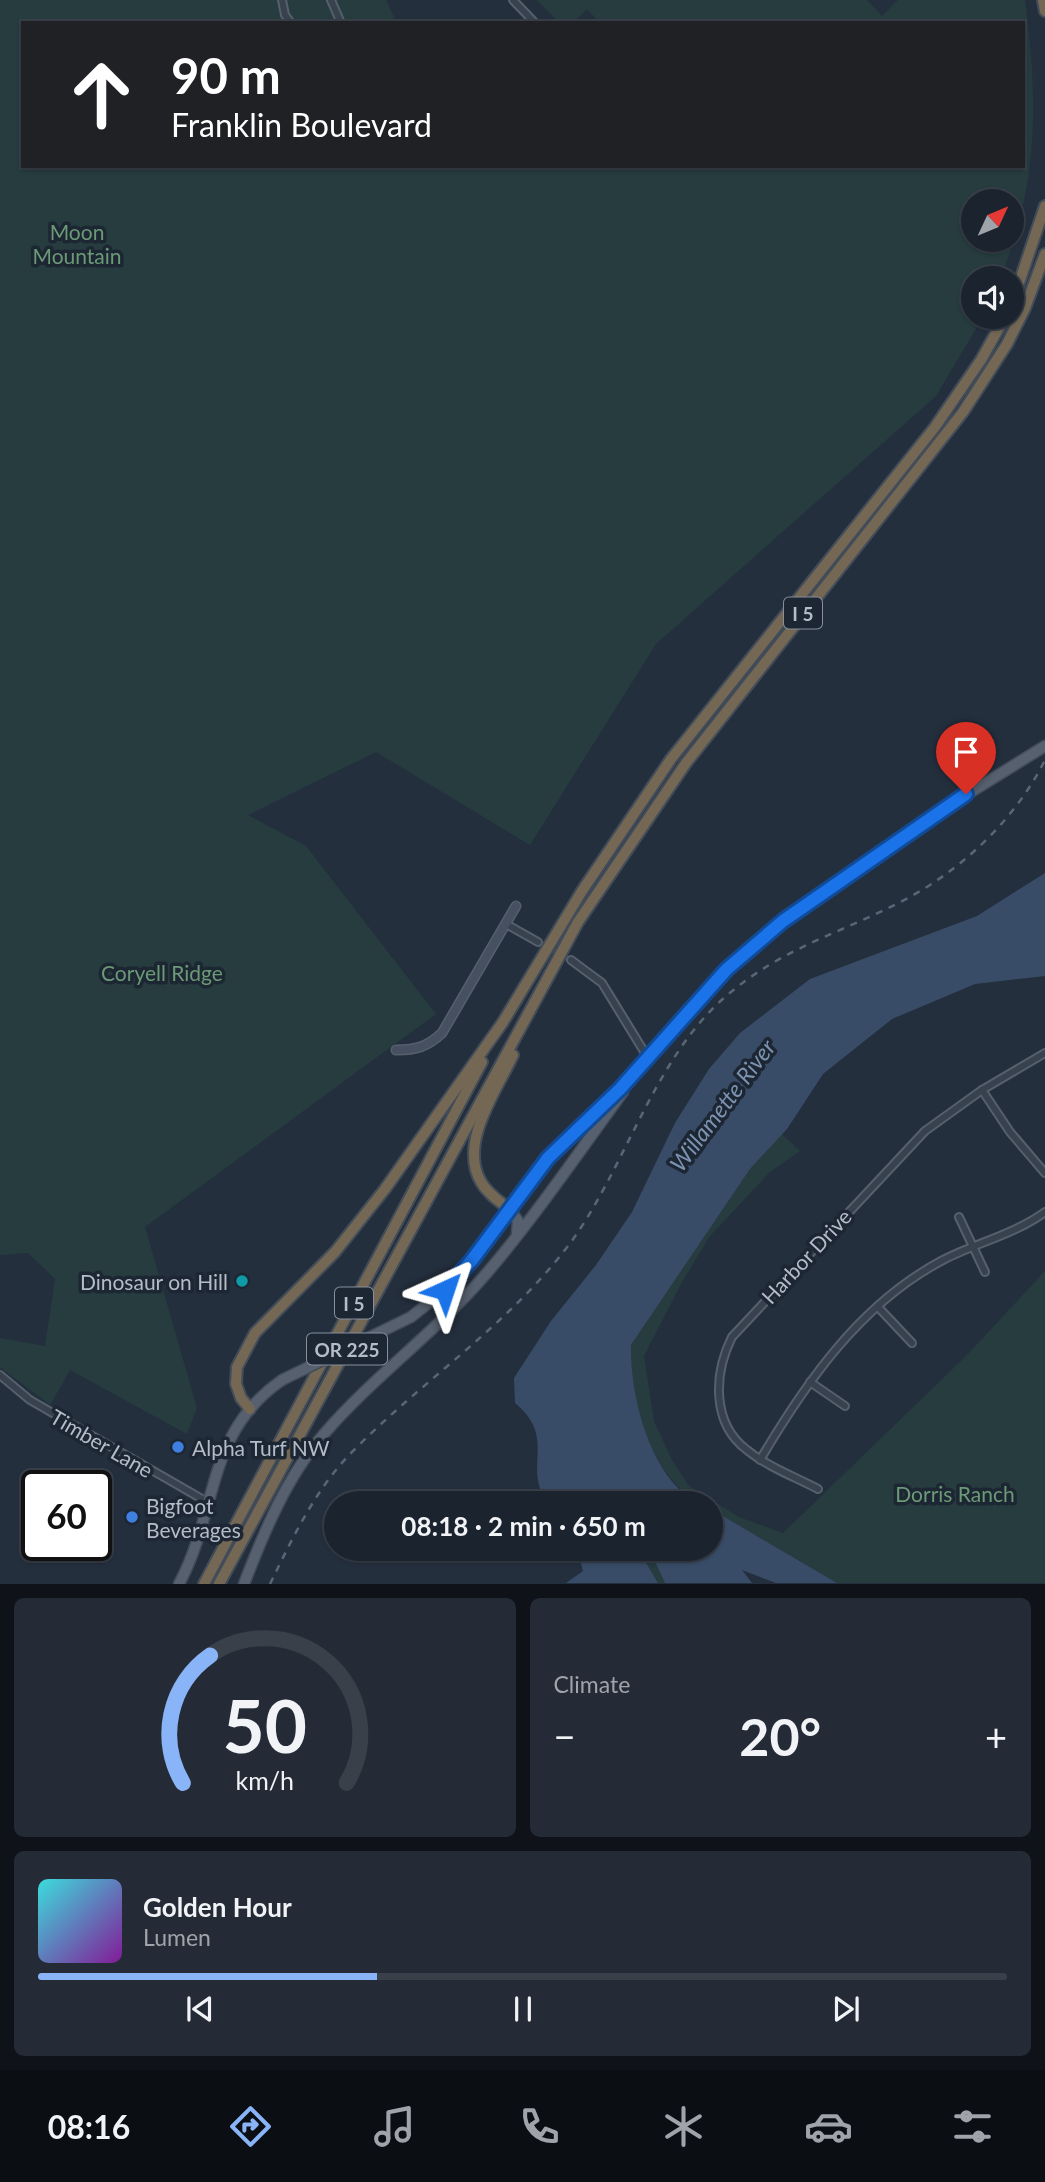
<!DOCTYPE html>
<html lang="en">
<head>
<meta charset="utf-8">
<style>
	body { margin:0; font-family:Lato,sans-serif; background:#242b36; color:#f1f3f6; height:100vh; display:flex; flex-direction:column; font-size:26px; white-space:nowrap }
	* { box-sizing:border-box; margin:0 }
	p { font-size:23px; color:#a0a4aa }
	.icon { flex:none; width:38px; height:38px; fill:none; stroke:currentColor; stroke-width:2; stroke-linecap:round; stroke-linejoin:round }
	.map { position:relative; height:1584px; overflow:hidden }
	.panel { display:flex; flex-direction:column; gap:14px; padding:14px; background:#0f1319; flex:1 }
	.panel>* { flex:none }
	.banner { position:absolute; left:21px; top:21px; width:1004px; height:147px; border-radius:0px; box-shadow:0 2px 5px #0004,0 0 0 2px #39404a; background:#202124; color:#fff; overflow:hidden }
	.needle { width:46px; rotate:46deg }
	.fabs { position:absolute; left:961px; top:189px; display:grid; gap:14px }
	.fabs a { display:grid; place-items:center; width:63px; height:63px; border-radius:50%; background:#1b232e; box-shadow:0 2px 5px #0004,0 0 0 2px #39404a; font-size:35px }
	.speed { position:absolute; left:21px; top:1470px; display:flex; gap:14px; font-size:35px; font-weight:700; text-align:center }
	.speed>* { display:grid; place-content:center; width:91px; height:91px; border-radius:50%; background:#1b232e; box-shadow:0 2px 5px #0004,0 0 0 2px #39404a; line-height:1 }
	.speed .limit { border:4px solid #111; border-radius:10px; background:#fff; color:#111 }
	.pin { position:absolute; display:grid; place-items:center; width:60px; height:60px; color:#fff; margin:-72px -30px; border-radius:50% 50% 50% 0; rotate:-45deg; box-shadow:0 0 7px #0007 }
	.pin .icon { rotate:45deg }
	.me { position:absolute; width:77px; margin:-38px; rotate:42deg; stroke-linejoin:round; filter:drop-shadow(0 0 5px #0008) }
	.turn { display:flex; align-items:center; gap:24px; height:147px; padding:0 35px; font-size:32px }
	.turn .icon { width:91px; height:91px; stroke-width:2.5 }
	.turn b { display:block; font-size:49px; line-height:60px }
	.big { font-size:52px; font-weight:700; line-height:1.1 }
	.panel .widget { flex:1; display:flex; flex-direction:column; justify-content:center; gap:10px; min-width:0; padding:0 24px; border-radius:10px; background:#242b36 }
	.panel .dial { align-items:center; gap:0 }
	.dial svg { height:182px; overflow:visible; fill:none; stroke:#39404a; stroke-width:7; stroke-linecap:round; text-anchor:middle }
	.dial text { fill:#f1f3f6; stroke:none }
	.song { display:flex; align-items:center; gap:21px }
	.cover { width:84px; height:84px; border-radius:10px; background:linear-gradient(135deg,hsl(180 70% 55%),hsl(290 70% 35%)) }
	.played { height:7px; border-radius:4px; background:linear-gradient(90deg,#8ab4f8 35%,#39404a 35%) }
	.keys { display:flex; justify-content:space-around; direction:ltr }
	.heat { display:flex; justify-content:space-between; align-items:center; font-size:38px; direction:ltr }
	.panel .tiles { flex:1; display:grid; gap:14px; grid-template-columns:1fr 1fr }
	.widget:last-child { grid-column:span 2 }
	.trip { position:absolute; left:324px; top:1491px; width:399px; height:70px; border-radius:35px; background:#1b232e; box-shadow:0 2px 5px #0004,0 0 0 2px #39404a; font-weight:700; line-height:70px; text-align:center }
	.tabs { display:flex; height:112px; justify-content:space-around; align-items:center; background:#0b0e12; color:#a0a4aa }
	.tabs .icon { width:49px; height:49px }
	.tabs .active { color:#8ab4f8 }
	.tabs b { font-size:32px; color:#f1f3f6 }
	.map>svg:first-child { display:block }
</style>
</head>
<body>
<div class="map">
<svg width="1045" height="1584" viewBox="0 0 1045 1584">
	<rect width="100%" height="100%" fill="#242f3e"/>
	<g fill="#263c3f" fill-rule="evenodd">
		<path d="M0,0H386L397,23H23V166H1024V23H600L587,9L573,23H559L537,0H867L882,16L898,0H1025C1038,97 1039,186 1000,278H973V317H983L936,396L656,644L530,845L376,752L248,815L306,846L436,1014L145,1227L197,1408L187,1434L70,1370L50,1405L0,1367V1338L45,1346L55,1279L28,1253L0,1255ZM973,201H1012V240H973Z"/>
		<path d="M782,1134L800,1151L770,1172L710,1236L682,1282L644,1356L654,1421L672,1460L689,1486L739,1517L783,1533L967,1355L1045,1271V1583H837L711,1509L710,1503C677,1503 646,1444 639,1415C633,1392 630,1368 631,1345L750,1169Z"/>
		<polygon points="638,1549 649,1549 665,1583 658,1583"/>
	</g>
	<g fill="#394c67">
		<path d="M1045,873V976L975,984L892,1019L823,1074L787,1129L750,1169L631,1345C630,1390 645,1454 678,1488C683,1494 694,1499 701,1503H549C520,1469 559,1439 515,1403L514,1378L551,1321L596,1265L632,1212L675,1123L709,1069L740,1033L810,979L977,916Z"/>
		<polygon points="711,1509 837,1583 776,1583 742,1570 752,1583 665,1583 649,1549 710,1549"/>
		<polygon points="577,1549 638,1549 658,1583 566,1583 583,1571"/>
	</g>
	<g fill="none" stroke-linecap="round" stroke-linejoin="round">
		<polyline stroke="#3a4453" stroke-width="6" stroke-dasharray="6 3" stroke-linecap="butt" points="538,942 571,960"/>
		<g stroke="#565f6c" stroke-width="10">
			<g id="street">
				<polyline points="282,0 285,15 291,23"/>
				<polyline points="331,0 341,23"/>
				<polyline points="513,0 535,23"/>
				<polyline points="506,924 538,942"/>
				<polyline points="571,960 602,983 648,1058"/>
				<polyline points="982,1090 1010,1132 1045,1173"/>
				<polyline points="959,1217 985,1272"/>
				<polyline points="878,1307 912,1343"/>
				<polyline points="0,1375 30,1400 209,1503"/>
				<polyline points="810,1382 845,1406"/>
				<path d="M760,1460C806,1382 861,1303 943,1260C976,1243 1015,1234 1045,1212"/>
				<path d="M818,1489C795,1477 768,1467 747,1450C711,1423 714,1373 732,1337L925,1131L982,1090L1045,1053"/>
			</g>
		</g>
		<g stroke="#565f6c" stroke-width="11">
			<path id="secondary" d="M396,1050C416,1050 427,1047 442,1033L516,906"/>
		</g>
		<g stroke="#414a57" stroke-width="13">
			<g id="primary">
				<polyline points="509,1209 518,1221 517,1233"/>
				<polyline points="411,1317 445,1290 472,1260 548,1158 619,1089 711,984 751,947 783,921 966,795 1045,746"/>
				<path d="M179,1584C219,1509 205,1433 282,1380"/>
				<path d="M244,1584C264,1532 287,1476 324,1434C373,1377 436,1332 486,1274C534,1218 579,1152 623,1092"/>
			</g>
		</g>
		<g stroke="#434c59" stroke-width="14">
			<g id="highway">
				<polyline points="1043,0 1045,11"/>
				<polyline points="1012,304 1045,206"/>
				<path d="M509,1209C499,1201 487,1193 481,1182C458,1143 497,1090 513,1055"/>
				<polyline points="250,1409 241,1398 236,1384 237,1367 255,1333 335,1252 385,1189 503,1022 582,891 671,759 935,427 981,360 1005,317"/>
				<polyline points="204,1584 482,1062"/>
				<polyline points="219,1584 578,922 686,763 963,412 1007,344 1025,308 1045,254"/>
			</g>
		</g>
		<use href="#street" stroke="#38414e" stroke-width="6"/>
		<use href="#secondary" stroke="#465061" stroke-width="8"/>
		<use href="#primary" stroke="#56606e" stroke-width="10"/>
		<use href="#highway" stroke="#746855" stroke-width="10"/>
		<path stroke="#5a6575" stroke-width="2.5" stroke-dasharray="7 7" stroke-linecap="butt" d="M270,1584C293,1537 316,1488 353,1451C424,1379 510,1324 571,1242C626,1166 654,1059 725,997C784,946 843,933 908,898C965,867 1016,818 1045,760"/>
		<g stroke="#414a57" stroke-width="13" stroke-linecap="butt">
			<polyline id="primary-bridge" points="282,1380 411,1317"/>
		</g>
		<use href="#primary-bridge" stroke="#56606e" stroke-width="10"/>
	</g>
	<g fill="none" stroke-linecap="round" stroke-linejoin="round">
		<g stroke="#114b97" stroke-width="18">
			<polyline id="route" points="445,1290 472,1260 548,1158 620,1089 727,969 783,921 966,794"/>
		</g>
		<use href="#route" stroke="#1a73e8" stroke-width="12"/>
	</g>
	<circle fill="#0f9aa8" stroke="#1d2633" stroke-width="2.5" cx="242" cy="1281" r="7"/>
	<g fill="#3f7fe0" stroke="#1d2633" stroke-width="2.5">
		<circle cx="178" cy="1447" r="7"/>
		<circle cx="132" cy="1517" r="7"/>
	</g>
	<g text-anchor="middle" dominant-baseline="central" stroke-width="7" stroke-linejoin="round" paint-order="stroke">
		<g fill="#1d2633" stroke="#878f9c" stroke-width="2">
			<rect x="784" y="597.5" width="38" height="31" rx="5"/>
			<rect x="335" y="1287.5" width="38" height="31" rx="5"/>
			<rect x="307" y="1333.5" width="80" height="31" rx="5"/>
		</g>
		<g font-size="19" font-weight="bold" fill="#b4bcc9">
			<text x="803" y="613">I 5</text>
			<text x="354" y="1303">I 5</text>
			<text x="347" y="1349">OR 225</text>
		</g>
		<g font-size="21" fill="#6b9a76" stroke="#1d2633">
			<text x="77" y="231">Moon<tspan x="77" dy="24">Mountain</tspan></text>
			<text x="162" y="972">Coryell Ridge</text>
			<text x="955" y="1493">Dorris Ranch</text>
		</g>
		<g font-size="21" fill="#b4bcc9" stroke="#1d2633">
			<text transform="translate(806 1256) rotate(-47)">Harbor Drive</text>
			<text transform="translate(102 1443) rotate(30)">Timber Lane</text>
		</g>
		<g font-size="21" fill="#b4bcc9" stroke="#1d2633" text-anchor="start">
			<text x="228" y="1281" text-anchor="end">Dinosaur on Hill</text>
			<text x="192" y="1447">Alpha Turf NW</text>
			<text x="146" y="1505">Bigfoot<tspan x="146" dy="24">Beverages</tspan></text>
		</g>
		<g font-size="23" font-style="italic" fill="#7c92b1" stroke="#1d2633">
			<text transform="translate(722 1105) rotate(-53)">Willamette River</text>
		</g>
	</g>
</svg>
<div class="fabs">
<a><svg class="needle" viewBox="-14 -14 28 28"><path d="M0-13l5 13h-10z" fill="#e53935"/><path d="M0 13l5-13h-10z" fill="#a0a4aa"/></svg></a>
<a><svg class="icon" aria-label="sound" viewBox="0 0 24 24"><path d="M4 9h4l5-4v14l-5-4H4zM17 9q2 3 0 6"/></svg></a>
</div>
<div class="speed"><div class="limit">60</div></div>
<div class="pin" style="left:966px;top:794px;background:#d93025"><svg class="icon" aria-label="arrive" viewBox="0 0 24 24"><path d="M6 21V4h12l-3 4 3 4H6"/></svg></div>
<svg class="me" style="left:445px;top:1290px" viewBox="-20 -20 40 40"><path d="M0-17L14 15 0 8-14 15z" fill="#1a73e8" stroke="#fff" stroke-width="4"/></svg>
<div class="trip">08:18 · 2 min · 650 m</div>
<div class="banner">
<div class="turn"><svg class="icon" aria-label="ahead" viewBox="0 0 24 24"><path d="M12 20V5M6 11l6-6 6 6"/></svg><div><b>90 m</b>Franklin Boulevard</div></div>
</div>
</div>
<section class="panel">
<div class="tiles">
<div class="widget dial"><svg viewBox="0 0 100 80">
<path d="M14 69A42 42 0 1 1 86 69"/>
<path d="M14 69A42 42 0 0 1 26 13" stroke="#8ab4f8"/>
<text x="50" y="56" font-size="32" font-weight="700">50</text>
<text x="50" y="72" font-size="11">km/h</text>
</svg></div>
<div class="widget"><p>Climate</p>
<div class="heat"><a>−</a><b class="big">20°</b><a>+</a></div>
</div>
<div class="widget">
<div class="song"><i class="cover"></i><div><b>Golden Hour</b><p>Lumen</p></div></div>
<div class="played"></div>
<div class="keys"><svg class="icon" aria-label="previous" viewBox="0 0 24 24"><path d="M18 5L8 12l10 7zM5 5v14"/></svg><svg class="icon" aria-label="pause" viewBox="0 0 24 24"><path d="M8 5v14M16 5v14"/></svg><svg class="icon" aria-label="next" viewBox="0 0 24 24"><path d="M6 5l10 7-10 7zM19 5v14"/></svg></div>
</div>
</div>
</section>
<nav class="tabs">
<b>08:16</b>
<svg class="icon active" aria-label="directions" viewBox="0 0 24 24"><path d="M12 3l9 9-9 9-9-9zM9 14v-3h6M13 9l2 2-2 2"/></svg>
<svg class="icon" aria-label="music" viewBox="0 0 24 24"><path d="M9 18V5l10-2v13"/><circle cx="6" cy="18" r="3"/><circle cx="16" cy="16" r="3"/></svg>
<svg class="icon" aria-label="phone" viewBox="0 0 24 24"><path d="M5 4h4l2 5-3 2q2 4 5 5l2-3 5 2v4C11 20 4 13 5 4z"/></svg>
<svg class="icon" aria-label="climate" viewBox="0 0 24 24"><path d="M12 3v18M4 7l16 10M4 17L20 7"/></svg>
<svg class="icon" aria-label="car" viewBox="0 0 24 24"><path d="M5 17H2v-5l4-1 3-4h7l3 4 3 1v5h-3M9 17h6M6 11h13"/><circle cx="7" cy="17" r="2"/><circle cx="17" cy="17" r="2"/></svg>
<svg class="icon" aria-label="filters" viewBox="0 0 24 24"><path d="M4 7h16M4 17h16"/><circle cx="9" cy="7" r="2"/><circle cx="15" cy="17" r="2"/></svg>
</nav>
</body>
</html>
